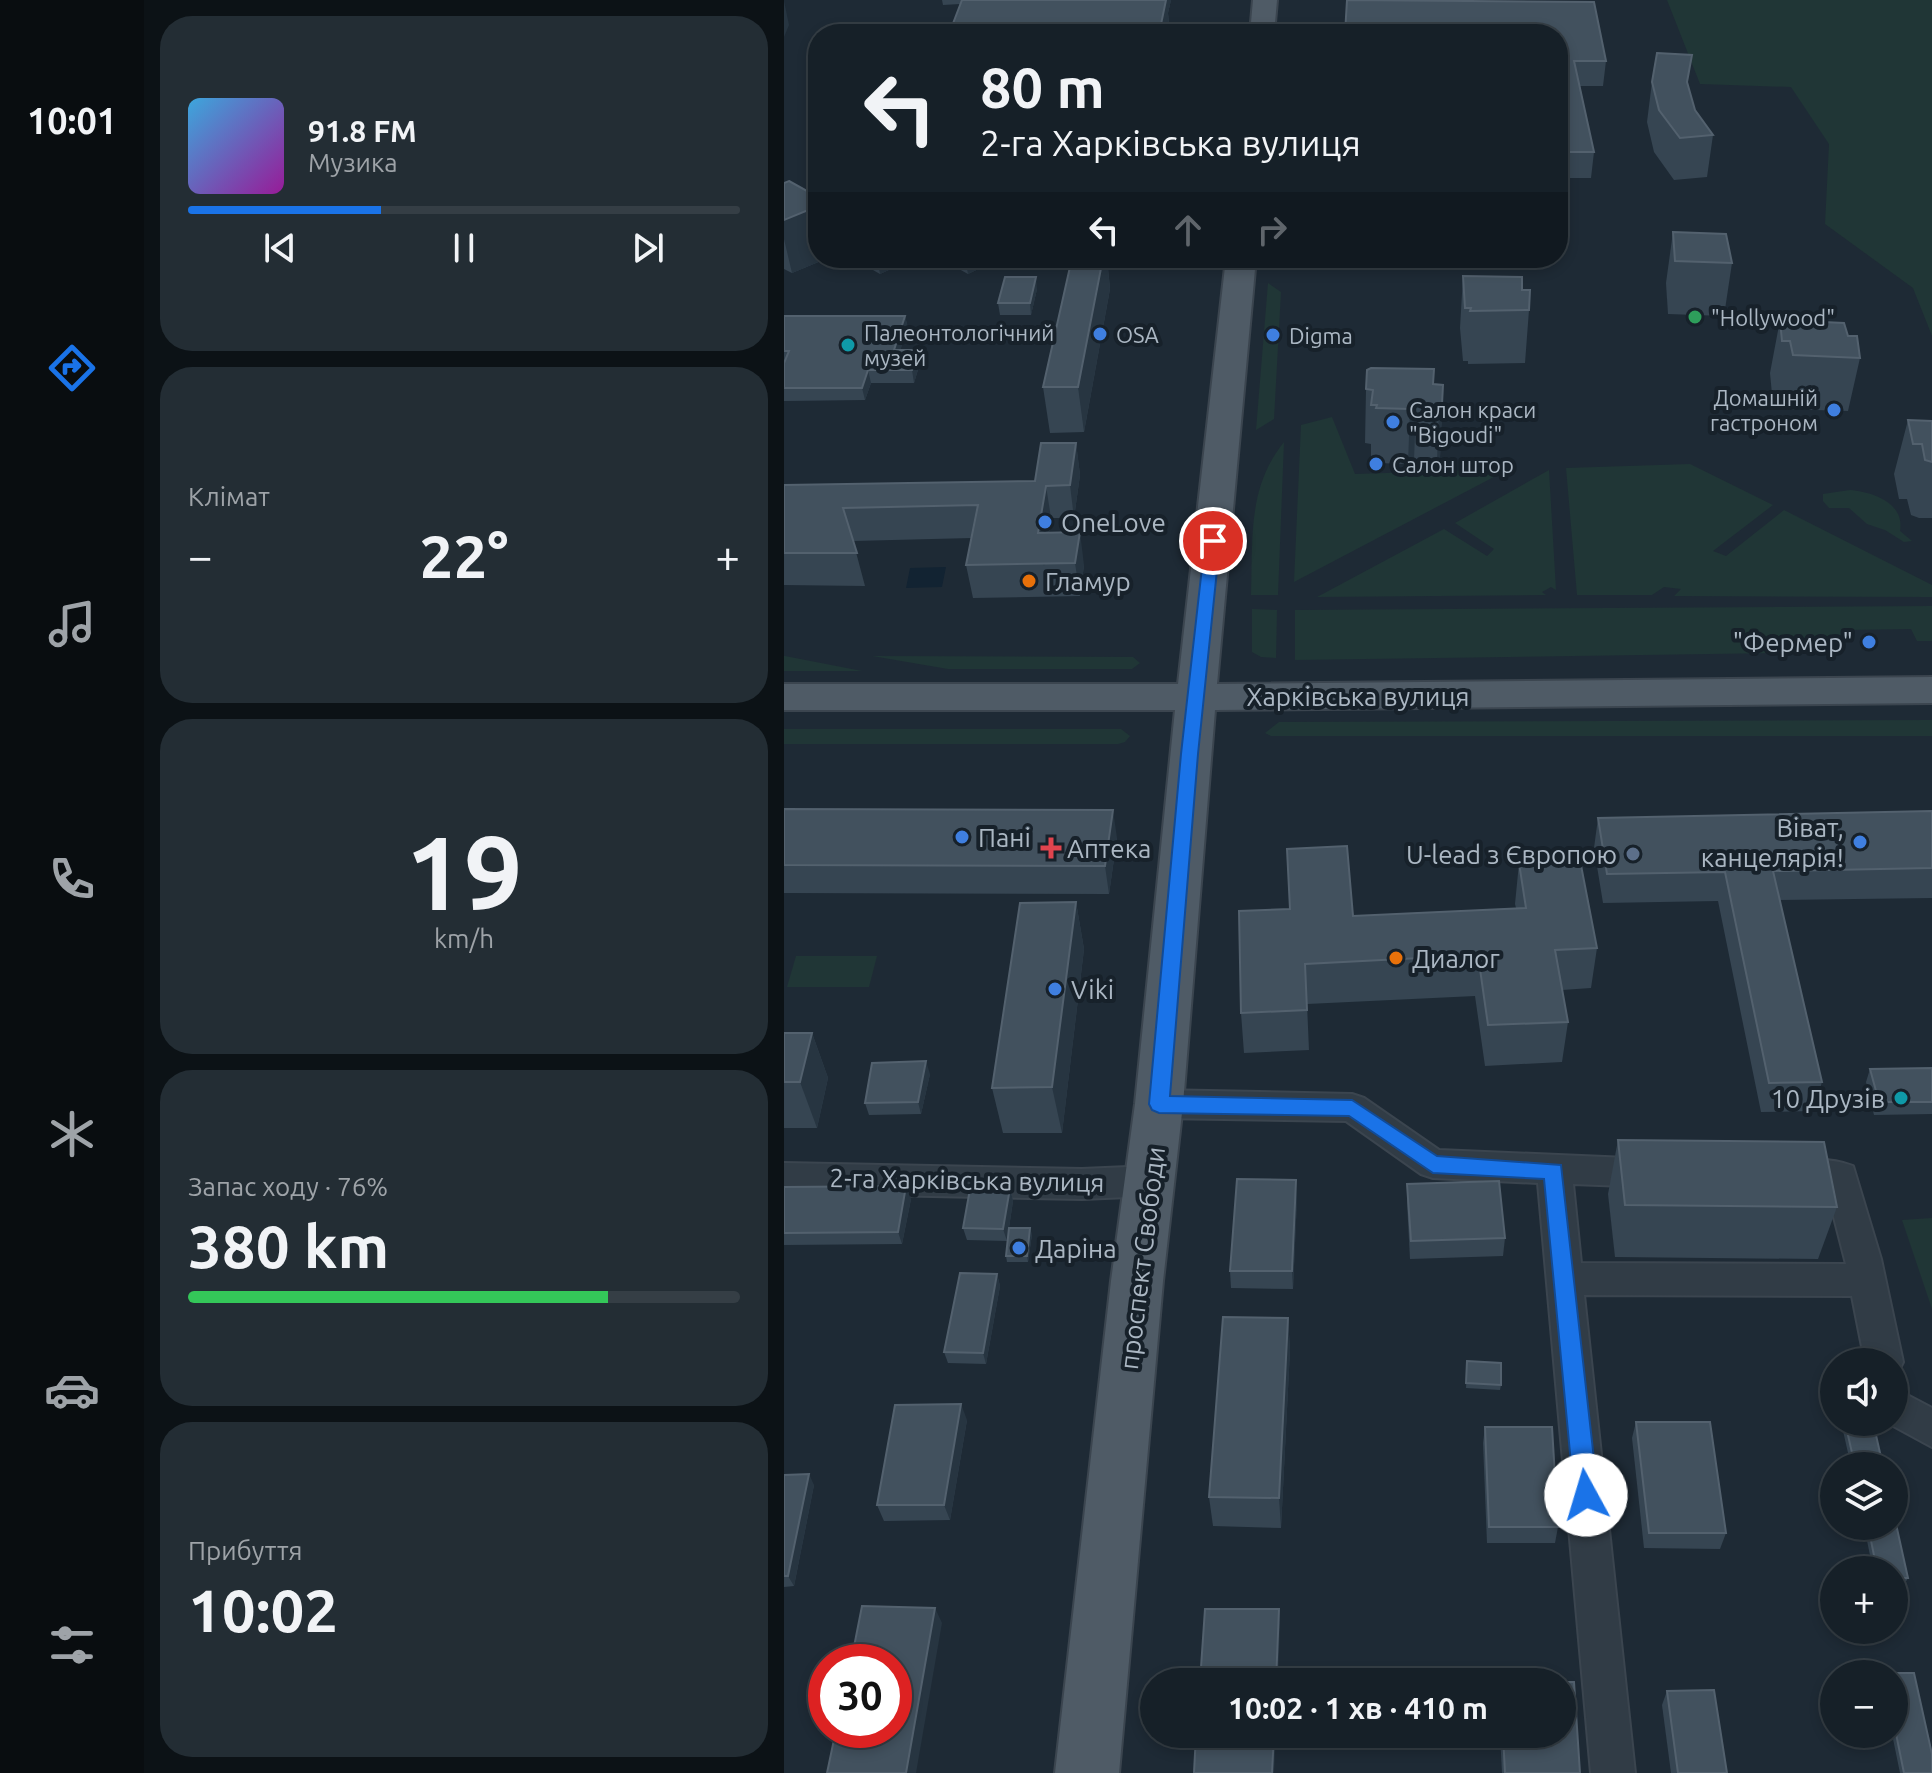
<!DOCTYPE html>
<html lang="uk">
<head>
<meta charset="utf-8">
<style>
	body { margin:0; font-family:Ubuntu,sans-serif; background:#232d34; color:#f1f3f6; height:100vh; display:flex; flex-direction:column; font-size:30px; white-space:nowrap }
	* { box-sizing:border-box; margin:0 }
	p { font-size:26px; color:#9ea3a8 }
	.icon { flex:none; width:44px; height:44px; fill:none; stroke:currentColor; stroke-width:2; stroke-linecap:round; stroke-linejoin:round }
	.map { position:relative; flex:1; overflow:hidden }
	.panel { display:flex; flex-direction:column; gap:16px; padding:16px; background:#0c1216; width:640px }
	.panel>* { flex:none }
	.hud { position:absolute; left:24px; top:24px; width:760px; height:244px; border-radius:32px; box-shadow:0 4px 12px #0003,0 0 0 2px #353e45; background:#162028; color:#f1f3f6; overflow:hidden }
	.tools { position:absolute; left:1036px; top:1348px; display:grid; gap:16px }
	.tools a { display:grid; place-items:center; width:88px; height:88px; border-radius:50%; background:#162028; box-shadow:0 4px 12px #0003,0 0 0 2px #353e45; font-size:40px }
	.speed { position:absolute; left:24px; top:1644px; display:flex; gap:16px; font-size:40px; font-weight:700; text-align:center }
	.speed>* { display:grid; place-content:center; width:104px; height:104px; border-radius:50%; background:#162028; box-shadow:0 4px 12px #0003,0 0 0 2px #353e45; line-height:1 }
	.speed .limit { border:12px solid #d22; background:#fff; color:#111 }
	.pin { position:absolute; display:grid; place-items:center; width:68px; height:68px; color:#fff; margin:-34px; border:4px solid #fff; border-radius:50%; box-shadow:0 2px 8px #0007 }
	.me { position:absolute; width:88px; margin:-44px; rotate:354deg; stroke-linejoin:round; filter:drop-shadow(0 0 6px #0008) }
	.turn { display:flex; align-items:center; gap:28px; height:168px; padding:0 40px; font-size:36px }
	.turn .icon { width:104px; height:104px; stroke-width:2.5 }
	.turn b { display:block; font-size:56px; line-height:68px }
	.lanes { display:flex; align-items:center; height:76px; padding:0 40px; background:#0003; justify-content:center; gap:40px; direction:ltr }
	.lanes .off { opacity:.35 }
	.big { font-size:60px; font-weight:600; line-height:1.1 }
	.panel .widget { flex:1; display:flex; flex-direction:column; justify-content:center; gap:12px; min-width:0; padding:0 28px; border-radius:32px; background:#232d34 }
	.panel .dial { align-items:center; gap:0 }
	.dial b { font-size:104px; line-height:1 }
	.song { display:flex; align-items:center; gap:24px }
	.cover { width:96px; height:96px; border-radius:12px; background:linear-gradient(135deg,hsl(200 70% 55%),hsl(300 70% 35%)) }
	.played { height:8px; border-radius:4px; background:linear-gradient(90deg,#1a73e8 35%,#353e45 35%) }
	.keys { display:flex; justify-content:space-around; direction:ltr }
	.heat { display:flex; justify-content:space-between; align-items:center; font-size:44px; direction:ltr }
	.charge { height:12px; border-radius:6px; background:linear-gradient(90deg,#34c759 76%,#353e45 0) }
	.trip { position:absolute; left:356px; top:1668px; width:436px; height:80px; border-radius:40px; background:#162028; box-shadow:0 4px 12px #0003,0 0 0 2px #353e45; font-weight:600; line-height:80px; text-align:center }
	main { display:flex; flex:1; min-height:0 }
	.menu { display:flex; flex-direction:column; width:144px; justify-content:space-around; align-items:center; background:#090d10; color:#9ea3a8 }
	.menu .icon { width:56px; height:56px }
	.menu .on { color:#1a73e8 }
	.menu b { font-size:36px; color:#f1f3f6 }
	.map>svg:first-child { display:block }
</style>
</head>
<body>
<main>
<nav class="menu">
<b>10:01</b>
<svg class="icon on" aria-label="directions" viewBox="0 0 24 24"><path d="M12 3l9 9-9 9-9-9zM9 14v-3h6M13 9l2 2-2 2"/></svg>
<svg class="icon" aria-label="music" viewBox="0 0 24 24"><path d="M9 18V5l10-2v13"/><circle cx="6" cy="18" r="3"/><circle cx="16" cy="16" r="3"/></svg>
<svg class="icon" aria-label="phone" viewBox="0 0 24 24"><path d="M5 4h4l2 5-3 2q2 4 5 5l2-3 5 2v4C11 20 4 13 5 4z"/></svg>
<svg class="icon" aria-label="climate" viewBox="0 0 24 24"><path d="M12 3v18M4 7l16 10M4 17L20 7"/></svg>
<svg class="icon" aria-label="car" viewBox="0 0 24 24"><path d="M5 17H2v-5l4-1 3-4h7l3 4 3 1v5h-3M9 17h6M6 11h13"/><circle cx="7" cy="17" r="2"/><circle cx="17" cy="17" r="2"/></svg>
<svg class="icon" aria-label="filters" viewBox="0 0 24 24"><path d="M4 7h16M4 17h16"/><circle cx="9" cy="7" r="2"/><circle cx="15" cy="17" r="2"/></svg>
</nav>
<section class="panel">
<div class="widget">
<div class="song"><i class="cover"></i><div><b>91.8 FM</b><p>Музика</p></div></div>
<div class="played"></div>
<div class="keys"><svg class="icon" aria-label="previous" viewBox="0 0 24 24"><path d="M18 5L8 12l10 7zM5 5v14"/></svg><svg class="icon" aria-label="pause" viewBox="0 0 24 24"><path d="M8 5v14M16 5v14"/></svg><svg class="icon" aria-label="next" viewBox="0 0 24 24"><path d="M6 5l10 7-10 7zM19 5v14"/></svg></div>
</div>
<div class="widget"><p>Клімат</p>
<div class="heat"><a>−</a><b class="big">22°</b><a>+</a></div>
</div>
<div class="widget dial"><b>19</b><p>km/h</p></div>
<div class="widget"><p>Запас ходу · 76%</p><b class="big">380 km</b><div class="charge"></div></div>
<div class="widget"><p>Прибуття</p><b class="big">10:02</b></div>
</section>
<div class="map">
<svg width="1148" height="1773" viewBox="0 0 1148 1773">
	<rect width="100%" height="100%" fill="#1e2a35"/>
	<g fill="#203636">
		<polygon points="883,0 1148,0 1148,336 1129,288 1041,224 1045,144 1007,87 916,84"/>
		<polygon points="484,283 497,292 490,419 472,430"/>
		<polygon points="548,417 571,474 725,469 510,582 517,425"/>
		<path d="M500,442L494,595H467C469,539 463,488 500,442Z"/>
		<polygon points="906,464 989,505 929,551 942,556 1000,510 1148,585 1148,597 890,596 897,589 880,587 868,595 793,595 782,468"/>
		<polygon points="765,470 772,590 767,587 758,592 762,595 533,597 660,529 703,556 710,549 671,523"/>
		<path d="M1066,490C1089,492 1121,503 1116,531L1128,541L1120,542L1101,530L1083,524L1065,508H1045L1039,501V494Z"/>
		<polygon points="1148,606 1148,641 1133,641 1127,629 1062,630 1063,638 994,640 994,653 511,660 511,610"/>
		<polygon points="468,609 493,610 492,658 477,657 468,652"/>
		<polygon points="0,656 1,656 78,671 0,671"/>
		<polygon points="88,656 349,657 356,663 348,669 164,669"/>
		<polygon points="1148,720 1148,736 487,736 481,733 495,722"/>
		<polygon points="0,729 337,729 346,736 341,742 334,744 0,744"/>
		<polygon points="12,956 93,956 85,987 3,987"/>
		<polygon points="1148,1218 1148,1309 1118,1220"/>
	</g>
	<polygon fill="#122332" points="162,567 158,587 122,588 126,568"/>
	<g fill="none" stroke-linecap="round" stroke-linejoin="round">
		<g stroke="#3b454f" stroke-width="4">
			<g id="street">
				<path d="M375,1090L568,1094L580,1098L655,1150L867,1159L879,1163L884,1173L879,1183L867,1187L789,1184L797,1263L1062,1264L1043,1190L1007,1189L995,1185L990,1175L995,1165C1016,1157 1048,1158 1069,1166L1097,1259L1119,1362L1113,1374L1110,1375V1362H1081L1068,1296L800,1295L851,1773H807L754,1183L649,1178L637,1174L562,1121L375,1118L363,1114L358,1104L363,1094Z"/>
				<polygon points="0,1163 298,1169 367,1166 379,1171 384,1181 379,1191 367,1196 298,1199 0,1193"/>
				<polygon points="1110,1388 1148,1408 1148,1447 1102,1422 1110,1422"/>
			</g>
		</g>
		<g stroke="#3b454f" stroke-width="4">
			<g id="primary">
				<polygon points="469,0 493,0 490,34 466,34"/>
				<polygon points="442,258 472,258 433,684 1148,677 1148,703 431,710 399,1104 379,1281 335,1773 271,1773 327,1281 351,1104 391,710 0,710 0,684 394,684"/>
			</g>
		</g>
		<use href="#street" fill="#313c46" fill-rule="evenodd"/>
		<use href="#primary" fill="#4f5b66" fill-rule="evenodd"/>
	</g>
	<g fill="#364552">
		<polygon points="158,0 387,0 384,13 386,34 165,34 176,4 159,5"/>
		<polygon points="774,34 822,61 819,86 796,86 810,152 807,178 774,178"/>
		<polygon points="868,82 904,87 911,110 929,135 923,177 890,180 870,152 863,122"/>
		<polygon points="0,183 34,258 44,258 8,273 0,269"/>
		<polygon points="889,232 948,263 940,316 884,314 882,283"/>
		<polygon points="68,258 131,258 96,274"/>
		<polygon points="155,258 217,258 184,274"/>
		<polygon points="288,258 323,258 326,289 300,432 266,433 259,387"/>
		<polygon points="679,276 738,290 745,310 741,363 684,364 684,361 679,361 676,328"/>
		<polygon points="253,289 247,315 216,315 214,303"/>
		<polygon points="0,316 121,316 124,328 116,350 134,350 136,363 130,383 87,383 81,400 0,401"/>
		<polygon points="996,320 1064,336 1076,358 1064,411 998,409 996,395 988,394 986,373"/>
		<polygon points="650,384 659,385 656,458 653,461 630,460 624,464 592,463 592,459 587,459 587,444 581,443 582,389"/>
		<polygon points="1124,420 1148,421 1148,518 1135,518 1127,515 1123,499 1115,499 1110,474"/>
		<polygon points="292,443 296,475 290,518 267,518 265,533 300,565 296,596 189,598 182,565 188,538 69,541 81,586 0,585 0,485 251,481"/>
		<polygon points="0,809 333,838 325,894 0,893"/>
		<polygon points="1148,811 1148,898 996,900 1038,1082 1029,1111 977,1112 934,901 819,903 810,848 814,818"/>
		<polygon points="735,863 813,948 807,988 778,990 784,1022 778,1062 701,1066 691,996 523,1004 525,1050 460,1053 457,1013 569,916 732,908 731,904"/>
		<polygon points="292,902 300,949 278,1133 219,1133 208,1088"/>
		<polygon points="0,1033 28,1033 44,1078 33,1128 0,1128"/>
		<polygon points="1148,1068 1148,1114 1090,1115 1082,1082 1086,1069"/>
		<polygon points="146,1074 137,1114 85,1115 81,1103"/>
		<polygon points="834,1140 1053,1207 1034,1259 831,1257 824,1194"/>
		<polygon points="623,1184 721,1238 719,1256 626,1259 623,1202"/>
		<polygon points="0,1187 127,1199 118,1244 0,1245"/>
		<polygon points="226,1188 229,1201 223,1241 183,1240 179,1228"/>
		<polygon points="513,1198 509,1289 447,1288 446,1271"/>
		<polygon points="248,1234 244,1262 223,1262 222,1256"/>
		<polygon points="213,1274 216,1286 202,1364 164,1363 160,1352"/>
		<polygon points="504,1318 506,1350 497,1528 429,1526 425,1497"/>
		<polygon points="683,1361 717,1385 716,1390 682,1388"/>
		<polygon points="183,1420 166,1520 100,1521 93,1505"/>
		<polygon points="852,1422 942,1533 936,1549 860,1548 848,1438"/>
		<polygon points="1057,1422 1089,1422 1099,1466 1067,1466"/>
		<polygon points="701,1427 774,1527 771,1543 703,1543 699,1443"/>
		<polygon points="0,1475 30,1485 10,1586 0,1587"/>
		<polygon points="1080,1526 1110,1526 1124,1578 1121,1583 1110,1583 1110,1570 1089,1570"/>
		<polygon points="1110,1674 1148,1773 1116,1773 1108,1734 1110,1734"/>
		<polygon points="883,1691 943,1773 887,1773 878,1705"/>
		<polygon points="716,1734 778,1734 796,1773 718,1773"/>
	</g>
	<g fill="#273541">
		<polygon points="377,0 387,0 384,13 386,34 375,34"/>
		<polygon points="0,1 5,25 0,37"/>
		<polygon points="34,206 34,258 44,258 8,273 0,239 0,220"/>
		<polygon points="93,258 131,258 96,274"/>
		<polygon points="181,258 217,258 184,274"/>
		<polygon points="319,258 323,258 326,289 300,432 294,387"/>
		<polygon points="252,277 253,289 247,315 246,303"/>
		<polygon points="121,316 124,328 112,363 110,350"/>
		<polygon points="134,350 136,363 130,383 128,370"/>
		<polygon points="84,370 87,383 81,400 78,388"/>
		<polygon points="658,404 656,458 653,461 655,407"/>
		<polygon points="632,406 630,460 624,464 626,409"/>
		<polygon points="292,443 296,475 290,518 286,485"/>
		<polygon points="262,486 267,518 260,566 254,533"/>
		<polygon points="296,532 300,565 296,596 291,563"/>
		<polygon points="329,810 333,838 325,894 321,866"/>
		<polygon points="292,902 300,949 278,1133 268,1087"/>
		<polygon points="28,1033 44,1078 33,1128 16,1082"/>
		<polygon points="142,1061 146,1074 137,1114 134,1102"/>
		<polygon points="512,1180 513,1198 509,1289 508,1271"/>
		<polygon points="122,1186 127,1199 118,1244 114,1232"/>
		<polygon points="226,1188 229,1201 223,1241 219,1229"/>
		<polygon points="246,1228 248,1234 244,1262 243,1256"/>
		<polygon points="213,1274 216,1286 202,1364 199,1353"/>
		<polygon points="504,1318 506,1350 497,1528 495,1498"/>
		<polygon points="177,1404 183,1420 166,1520 160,1505"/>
		<polygon points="25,1474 30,1485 10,1586 4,1576"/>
		<polygon points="151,1608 158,1623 132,1773 122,1773"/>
		<polygon points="495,1609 496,1624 494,1682 492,1682"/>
		<polygon points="490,1734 492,1734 490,1773 488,1773"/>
	</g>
	<g fill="#42515e" stroke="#53616e" stroke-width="2">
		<polygon points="178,0 382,0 375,34 165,34"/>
		<polygon points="563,0 810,2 822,61 790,61 810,152 774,152 774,34 561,34"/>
		<polygon points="873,53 908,55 903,82 911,110 929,135 896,138 875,110 868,82"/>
		<polygon points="5,181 34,197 34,206 0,220 0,183"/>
		<polygon points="889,232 942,234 948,263 891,261"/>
		<polygon points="288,258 319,258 294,387 259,387"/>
		<polygon points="679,276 738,277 738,290 746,290 745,310 686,311 687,308 681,308"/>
		<polygon points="221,277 252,277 246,303 214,303"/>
		<polygon points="0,316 121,316 110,350 134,350 128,370 84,370 78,388 0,388 0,363 5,351 0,351"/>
		<polygon points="996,320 1060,323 1064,336 1073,336 1076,358 1009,355 1006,341 998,341"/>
		<polygon points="587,368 650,369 649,384 659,385 658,404 655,407 632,406 626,409 592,408 593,405 587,405 589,390 582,389 583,370"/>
		<polygon points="1124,420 1148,421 1148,462 1141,460 1138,444 1129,444"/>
		<polygon points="257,443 292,443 286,485 262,486 254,533 296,532 291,563 182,565 194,505 59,508 73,553 0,553 0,485 251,481"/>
		<polygon points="0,809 329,810 321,866 0,865"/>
		<polygon points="1148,811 1148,868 989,871 1038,1082 985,1083 941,872 823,874 814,818"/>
		<polygon points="563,846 569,916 742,908 735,863 796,860 813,948 771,950 784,1022 704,1025 694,955 521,964 523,1010 457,1013 455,911 506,909 503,849"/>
		<polygon points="292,902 268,1087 208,1088 236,903"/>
		<polygon points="0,1033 28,1033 16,1082 0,1082"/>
		<polygon points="142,1061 134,1102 81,1103 88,1063"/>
		<polygon points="1148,1068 1148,1102 1095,1102 1086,1069"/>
		<polygon points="834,1140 1040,1142 1053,1207 841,1205"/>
		<polygon points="453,1179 512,1180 508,1271 446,1271"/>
		<polygon points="715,1181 721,1238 627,1241 623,1184"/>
		<polygon points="122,1186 114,1232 0,1233 0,1187"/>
		<polygon points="226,1188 219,1229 179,1228 186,1189"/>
		<polygon points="225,1228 246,1228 243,1256 222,1256"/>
		<polygon points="176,1273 213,1274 199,1353 160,1352"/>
		<polygon points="439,1317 504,1318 495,1498 425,1497"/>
		<polygon points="683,1361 717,1363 717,1385 682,1383"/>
		<polygon points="177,1404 160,1505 93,1505 111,1405"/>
		<polygon points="852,1422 926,1422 942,1533 865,1533"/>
		<polygon points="1061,1422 1089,1422 1099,1466 1071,1466"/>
		<polygon points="701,1427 768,1427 774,1527 705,1527"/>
		<polygon points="25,1474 4,1576 0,1576 0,1475"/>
		<polygon points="1110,1515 1124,1578 1110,1578 1110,1570 1093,1570 1084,1526 1110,1526"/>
		<polygon points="78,1606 151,1608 122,1773 43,1773 52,1730 110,1730 110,1662 67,1662"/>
		<polygon points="421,1609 495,1609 492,1682 416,1682"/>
		<polygon points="1099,1673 1130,1673 1148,1754 1148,1773 1120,1773 1110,1724 1110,1674"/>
		<polygon points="778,1682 790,1682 796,1773 721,1773 719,1734 778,1734"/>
		<polygon points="930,1690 943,1773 894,1773 883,1691"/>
		<polygon points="412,1734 490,1734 488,1773 410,1773"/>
	</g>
	<polygon fill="#1a73e8" stroke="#114b97" stroke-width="2" points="429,537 436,541 414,754 386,1096 568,1100 653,1156 777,1165 814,1495 811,1504 802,1507 794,1504 790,1495 760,1179 649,1173 565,1116 375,1113 368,1110 365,1104 397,754 421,541"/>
	<circle fill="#2e9e5b" stroke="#17212a" stroke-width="3" cx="911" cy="317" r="8"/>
	<g fill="#3f7fe0" stroke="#17212a" stroke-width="3">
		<circle cx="316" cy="334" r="8"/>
		<circle cx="489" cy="335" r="8"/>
		<circle cx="1050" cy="410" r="8"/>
		<circle cx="609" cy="422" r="8"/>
		<circle cx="592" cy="464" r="8"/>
		<circle cx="261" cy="522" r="8"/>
		<circle cx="1085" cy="642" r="8"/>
		<circle cx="178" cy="837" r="8"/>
		<circle cx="1076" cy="842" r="8"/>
		<circle cx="271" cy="989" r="8"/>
		<circle cx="235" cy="1248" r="8"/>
	</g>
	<g fill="#0f9aa8" stroke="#17212a" stroke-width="3">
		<circle cx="64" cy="345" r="8"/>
		<circle cx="1117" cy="1098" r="8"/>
	</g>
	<g fill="#e8710a" stroke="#17212a" stroke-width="3">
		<circle cx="245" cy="581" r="8"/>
		<circle cx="612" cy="958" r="8"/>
	</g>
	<path fill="#e0444e" stroke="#17212a" stroke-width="3" d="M263 836h8v8h8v8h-8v8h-8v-8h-8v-8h8z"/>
	<circle fill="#5c6f8a" stroke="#17212a" stroke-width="3" cx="849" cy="854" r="8"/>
	<g text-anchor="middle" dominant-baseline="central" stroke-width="8" stroke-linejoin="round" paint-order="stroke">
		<g font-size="22" fill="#abb7c3" stroke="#17212a" text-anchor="start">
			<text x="927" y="317">"Hollywood"</text>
			<text x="80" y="332">Палеонтологічний<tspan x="80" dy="25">музей</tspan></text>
			<text x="332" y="334">OSA</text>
			<text x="505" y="335">Digma</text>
			<text x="1034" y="397" text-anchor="end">Домашній<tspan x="1034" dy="25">гастроном</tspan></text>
			<text x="625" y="409">Салон краси<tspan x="625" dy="25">"Bigoudi"</tspan></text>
			<text x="608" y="464">Салон штор</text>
		</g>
		<g font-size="26" fill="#abb7c3" stroke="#17212a" text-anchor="start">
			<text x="277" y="522">OneLove</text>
			<text x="261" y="581">Гламур</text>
			<text x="1069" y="642" text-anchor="end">"Фермер"</text>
			<text x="1060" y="827" text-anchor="end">Віват,<tspan x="1060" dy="30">канцелярія!</tspan></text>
			<text x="194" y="837">Пані</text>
			<text x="283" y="848">Аптека</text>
			<text x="833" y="854" text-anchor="end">U-lead з Європою</text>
			<text x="628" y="958">Диалог</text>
			<text x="287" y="989">Viki</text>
			<text x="1101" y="1098" text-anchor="end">10 Друзів</text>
			<text x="251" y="1248">Даріна</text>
		</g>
		<g font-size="26" fill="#abb7c3" stroke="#17212a">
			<text x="574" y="696">Харківська вулиця</text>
			<text transform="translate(183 1180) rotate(1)">2-га Харківська вулиця</text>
			<text transform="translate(358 1258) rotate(-83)">проспект Свободи</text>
		</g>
	</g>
</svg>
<div class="tools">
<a><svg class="icon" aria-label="sound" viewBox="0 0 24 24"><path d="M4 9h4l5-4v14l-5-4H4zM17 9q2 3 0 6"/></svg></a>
<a><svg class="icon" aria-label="layers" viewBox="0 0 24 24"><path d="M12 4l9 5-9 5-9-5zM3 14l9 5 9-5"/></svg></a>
<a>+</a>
<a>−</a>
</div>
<div class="speed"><div class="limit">30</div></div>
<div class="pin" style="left:429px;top:541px;background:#d93025"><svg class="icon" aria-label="arrive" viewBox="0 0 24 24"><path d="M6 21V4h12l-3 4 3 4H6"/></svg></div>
<svg class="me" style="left:802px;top:1495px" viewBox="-20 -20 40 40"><circle r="19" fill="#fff"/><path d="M0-13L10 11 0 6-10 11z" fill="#1a73e8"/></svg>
<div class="trip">10:02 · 1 хв · 410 m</div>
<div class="hud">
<div class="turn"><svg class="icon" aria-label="left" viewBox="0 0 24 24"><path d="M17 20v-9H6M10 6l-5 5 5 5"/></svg><div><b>80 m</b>2-га Харківська вулиця</div></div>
<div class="lanes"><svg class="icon" aria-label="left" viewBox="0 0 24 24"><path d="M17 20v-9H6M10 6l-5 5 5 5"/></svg><svg class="icon off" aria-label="ahead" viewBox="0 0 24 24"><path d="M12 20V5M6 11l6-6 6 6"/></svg><svg class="icon off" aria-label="right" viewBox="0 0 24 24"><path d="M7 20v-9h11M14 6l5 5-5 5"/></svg></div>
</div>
</div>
</main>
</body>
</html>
